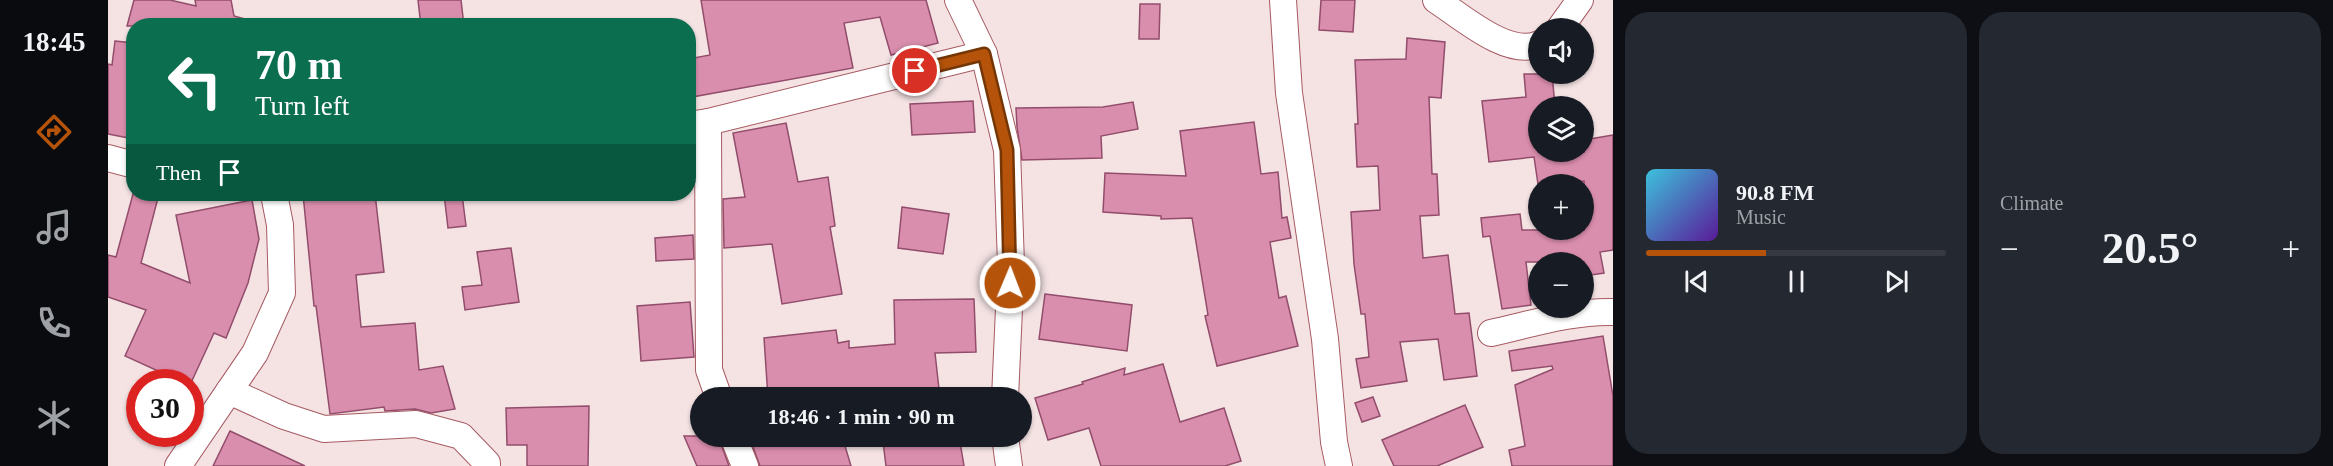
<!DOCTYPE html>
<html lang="en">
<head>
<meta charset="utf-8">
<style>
	body { margin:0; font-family:Georgia,serif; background:#242831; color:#f1f3f6; height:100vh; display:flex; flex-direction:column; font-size:22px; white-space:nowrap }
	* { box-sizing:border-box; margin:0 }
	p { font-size:20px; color:#9ea1a6 }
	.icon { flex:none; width:33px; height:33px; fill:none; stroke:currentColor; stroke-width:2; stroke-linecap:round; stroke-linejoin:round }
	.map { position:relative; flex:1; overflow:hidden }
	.panel { display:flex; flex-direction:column; gap:12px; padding:12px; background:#0d0f14; width:720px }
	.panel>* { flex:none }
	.top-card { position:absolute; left:18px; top:18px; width:570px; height:183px; border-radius:24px; box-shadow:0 2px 4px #0004; background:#0b6e4f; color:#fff; overflow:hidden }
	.fabs { position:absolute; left:1420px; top:18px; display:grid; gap:12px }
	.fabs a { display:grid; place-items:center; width:66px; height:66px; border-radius:50%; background:#171b24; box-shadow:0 2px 4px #0004; font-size:30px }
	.speed { position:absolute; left:18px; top:369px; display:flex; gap:12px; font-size:30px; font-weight:700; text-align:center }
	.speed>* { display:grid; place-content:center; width:78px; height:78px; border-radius:50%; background:#171b24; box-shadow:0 2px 4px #0004; line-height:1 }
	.speed .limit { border:9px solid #d22; background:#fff; color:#111 }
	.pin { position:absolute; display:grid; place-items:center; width:51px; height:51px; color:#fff; margin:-26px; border:3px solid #fff; border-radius:50%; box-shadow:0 2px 6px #0007 }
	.me { position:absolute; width:66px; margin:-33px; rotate:1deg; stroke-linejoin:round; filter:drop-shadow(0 0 4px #0008) }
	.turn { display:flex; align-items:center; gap:21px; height:126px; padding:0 30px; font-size:27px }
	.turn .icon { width:78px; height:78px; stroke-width:2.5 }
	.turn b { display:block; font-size:42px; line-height:51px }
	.then { display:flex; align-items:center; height:57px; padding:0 30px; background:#0003; gap:12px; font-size:22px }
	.big { font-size:45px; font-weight:700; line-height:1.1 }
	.panel .tile { flex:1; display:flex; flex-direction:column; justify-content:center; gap:9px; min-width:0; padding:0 21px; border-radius:24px; background:#242831 }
	.song { display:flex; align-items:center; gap:18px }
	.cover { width:72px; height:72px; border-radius:9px; background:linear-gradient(135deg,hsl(190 70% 55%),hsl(270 70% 35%)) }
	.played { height:6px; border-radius:3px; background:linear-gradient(90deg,#b45309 40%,#363941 40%) }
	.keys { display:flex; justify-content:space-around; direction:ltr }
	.heat { display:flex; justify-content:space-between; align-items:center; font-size:33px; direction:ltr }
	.panel .tiles { flex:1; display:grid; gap:12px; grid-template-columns:repeat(2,1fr) }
	.trip { position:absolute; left:582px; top:387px; width:342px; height:60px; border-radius:30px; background:#171b24; box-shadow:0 2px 4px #0004; font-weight:700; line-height:60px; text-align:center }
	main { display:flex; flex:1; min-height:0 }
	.dock { display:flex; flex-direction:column; width:108px; justify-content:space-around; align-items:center; background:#090b0e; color:#9ea1a6 }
	.dock .icon { width:42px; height:42px }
	.dock .current { color:#b45309 }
	.dock b { font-size:27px; color:#f1f3f6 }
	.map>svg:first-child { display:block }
</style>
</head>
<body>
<main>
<nav class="dock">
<b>18:45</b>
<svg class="icon current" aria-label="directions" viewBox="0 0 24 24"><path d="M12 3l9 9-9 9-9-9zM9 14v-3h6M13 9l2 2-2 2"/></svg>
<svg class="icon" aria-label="music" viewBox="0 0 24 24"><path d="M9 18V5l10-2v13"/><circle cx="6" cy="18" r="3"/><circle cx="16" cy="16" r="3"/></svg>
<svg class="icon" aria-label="phone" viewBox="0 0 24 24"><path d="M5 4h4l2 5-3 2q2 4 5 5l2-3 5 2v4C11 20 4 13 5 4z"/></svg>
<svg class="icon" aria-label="climate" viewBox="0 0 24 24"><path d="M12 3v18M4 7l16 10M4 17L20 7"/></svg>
</nav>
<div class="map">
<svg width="1505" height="466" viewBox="0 0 1505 466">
	<rect width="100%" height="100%" fill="#f5e3e4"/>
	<g fill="#da8ead" stroke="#924d6b" stroke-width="1.5">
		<polygon points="26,0 62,0 88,6 87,0 123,0 126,16 137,19 136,26 19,26"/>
		<polygon points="310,0 353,0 356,26 313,26"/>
		<polygon points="593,0 818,0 830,43 783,55 772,17 736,23 745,68 584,97 580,59 602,55"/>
		<polygon points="1213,0 1247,0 1245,32 1211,30"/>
		<polygon points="1032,4 1052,4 1051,39 1031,39"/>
		<polygon points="1299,38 1337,42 1333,98 1321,97 1324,174 1329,174 1331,215 1312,216 1315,258 1340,255 1347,314 1361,313 1369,376 1336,380 1330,339 1292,342 1299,381 1253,388 1248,359 1261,357 1257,314 1253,314 1246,264 1243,212 1272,210 1270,166 1249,167 1247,124 1250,124 1247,60 1298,59"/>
		<polygon points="7,41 26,43 26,93 20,119 26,119 26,139 0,134 0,64 4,65"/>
		<polygon points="1416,74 1444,74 1447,106 1431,106 1431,152 1476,152 1476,140 1505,135 1505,250 1492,252 1496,273 1476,276 1476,262 1418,262 1423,305 1394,309 1382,236 1375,237 1373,218 1412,214 1414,230 1476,230 1476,181 1451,184 1430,184 1426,157 1381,162 1374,101 1418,97"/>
		<polygon points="865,101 867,132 804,135 802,104"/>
		<polygon points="1025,102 1030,129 993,136 994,158 914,160 909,127 908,108 995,107"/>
		<polygon points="1146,122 1153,174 1170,172 1174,218 1179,217 1183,238 1162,242 1171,298 1178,296 1190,346 1109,366 1097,316 1100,315 1084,218 1053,219 1053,216 995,212 997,173 1078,176 1072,131"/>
		<polygon points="678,123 690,182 720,177 727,226 722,227 734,294 674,304 664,244 616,248 615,199 637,197 625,133"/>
		<polygon points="25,194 51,194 33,263 82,283 68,215 144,200 151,239 140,283 118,338 106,333 82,385 82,382 74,382 17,356 38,310 0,297 0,255 8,257"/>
		<polygon points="195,194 267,194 276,272 248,275 253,327 307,323 311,370 335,366 347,409 323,413 307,409 277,411 276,407 222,414 208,306 206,306"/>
		<polygon points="336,194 354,194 358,226 340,228"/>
		<polygon points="794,207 841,214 835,254 790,248"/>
		<polygon points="585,235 586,259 548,261 547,238"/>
		<polygon points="403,248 411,302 357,310 354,287 374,285 369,252"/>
		<polygon points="937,294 1024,305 1019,351 931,339"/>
		<polygon points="866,299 868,352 827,353 832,398 660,398 656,338 728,330 730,343 741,341 741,348 787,344 786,300"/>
		<polygon points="582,302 586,357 533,361 529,306"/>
		<polygon points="1495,336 1505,396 1505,466 1404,466 1401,450 1417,446 1407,385 1445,369 1444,366 1404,371 1401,351"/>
		<polygon points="1055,364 1072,422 1116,408 1133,461 1117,466 993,466 981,428 940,440 927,398 975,384 974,382 1017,368 1016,375"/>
		<polygon points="1265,397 1272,416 1254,422 1247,403"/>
		<polygon points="1357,405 1375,447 1329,466 1286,466 1274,440"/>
		<polygon points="481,406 480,466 419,466 419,445 399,445 398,408"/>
		<polygon points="122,431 197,466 105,466"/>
		<polygon points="576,436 610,436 621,466 589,466"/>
		<polygon points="641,436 734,436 743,466 652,466"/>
		<polygon points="815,436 851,436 856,466 778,466 775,442"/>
	</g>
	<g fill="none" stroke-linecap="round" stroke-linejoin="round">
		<g stroke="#a65a62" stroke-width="28">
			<g id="minor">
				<polyline points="850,0 876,54 899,150 903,264 897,398"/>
				<polyline points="1175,0 1181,93 1217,339 1226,442 1231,466"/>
				<path d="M1328,0C1353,16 1400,58 1431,44"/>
				<polyline points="1452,28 1472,0"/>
				<polyline points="600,122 601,370 611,398"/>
				<polyline points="580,125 600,122 876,54"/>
				<polyline points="0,158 26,165"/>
				<path d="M1383,333C1424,324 1464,311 1505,312"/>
				<polyline points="121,391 176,416 216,429 308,424 353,436 379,463 379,466"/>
				<polyline points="625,436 637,466"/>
				<polyline points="897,436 901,466"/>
				<polyline points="70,466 147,353 174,293 172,225 166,194"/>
			</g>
		</g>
		<use href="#minor" stroke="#fff" stroke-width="26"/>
	</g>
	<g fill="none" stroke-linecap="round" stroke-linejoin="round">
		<g stroke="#753606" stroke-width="15">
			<polyline id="route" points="807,71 876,54 899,150 902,283"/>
		</g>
		<use href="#route" stroke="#b45309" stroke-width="10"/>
	</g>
</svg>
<div class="fabs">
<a><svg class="icon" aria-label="sound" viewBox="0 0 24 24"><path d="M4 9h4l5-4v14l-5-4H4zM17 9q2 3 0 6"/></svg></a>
<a><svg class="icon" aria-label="layers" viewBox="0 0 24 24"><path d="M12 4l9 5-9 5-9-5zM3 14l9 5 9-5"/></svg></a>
<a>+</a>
<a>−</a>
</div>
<div class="speed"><div class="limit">30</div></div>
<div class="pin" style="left:807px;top:71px;background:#d93025"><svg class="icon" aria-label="arrive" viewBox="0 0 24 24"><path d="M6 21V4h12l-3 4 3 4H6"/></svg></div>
<svg class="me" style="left:902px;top:283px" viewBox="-20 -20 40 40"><circle r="17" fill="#b45309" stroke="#fff" stroke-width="3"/><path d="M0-11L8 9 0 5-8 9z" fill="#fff"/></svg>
<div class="trip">18:46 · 1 min · 90 m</div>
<div class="top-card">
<div class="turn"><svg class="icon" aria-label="left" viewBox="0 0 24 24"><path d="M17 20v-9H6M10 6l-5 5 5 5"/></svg><div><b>70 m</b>Turn left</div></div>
<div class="then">Then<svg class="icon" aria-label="arrive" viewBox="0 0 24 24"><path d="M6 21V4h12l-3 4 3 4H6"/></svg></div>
</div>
</div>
<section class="panel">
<div class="tiles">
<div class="tile">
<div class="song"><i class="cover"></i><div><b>90.8 FM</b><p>Music</p></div></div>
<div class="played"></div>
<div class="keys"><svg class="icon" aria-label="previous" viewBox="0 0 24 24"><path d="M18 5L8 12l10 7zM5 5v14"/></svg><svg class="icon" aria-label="pause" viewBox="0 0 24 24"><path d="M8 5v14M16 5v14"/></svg><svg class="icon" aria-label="next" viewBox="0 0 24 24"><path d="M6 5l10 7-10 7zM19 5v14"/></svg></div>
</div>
<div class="tile"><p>Climate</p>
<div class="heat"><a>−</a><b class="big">20.5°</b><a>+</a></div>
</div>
</div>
</section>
</main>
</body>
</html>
